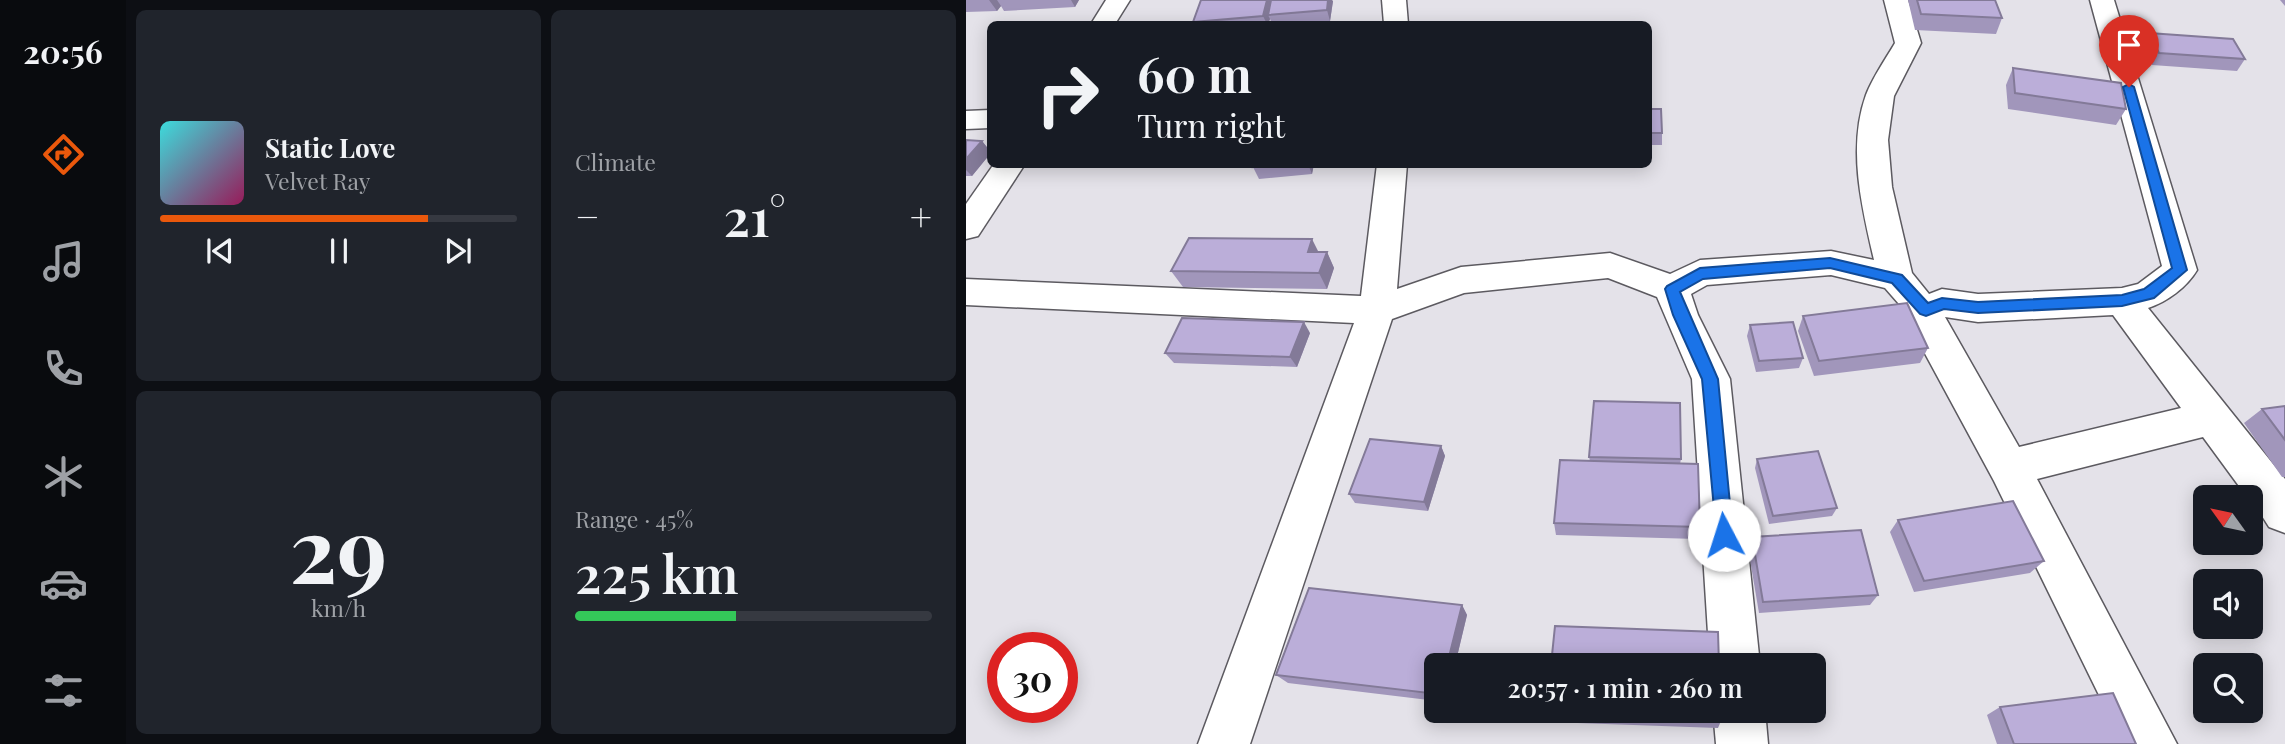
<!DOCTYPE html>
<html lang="en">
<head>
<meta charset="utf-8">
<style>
	body { margin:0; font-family:"Playfair Display",serif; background:#20242c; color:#f1f3f6; height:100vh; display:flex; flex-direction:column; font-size:26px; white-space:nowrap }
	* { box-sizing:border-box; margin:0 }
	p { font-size:23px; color:#9ea1a6 }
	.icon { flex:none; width:38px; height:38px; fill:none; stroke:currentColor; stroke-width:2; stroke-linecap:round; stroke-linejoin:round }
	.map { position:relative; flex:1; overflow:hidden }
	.side { display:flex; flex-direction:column; gap:10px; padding:10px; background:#0d0f14; width:840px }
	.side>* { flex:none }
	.banner { position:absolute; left:21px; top:21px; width:665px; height:147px; border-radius:10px; box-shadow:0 4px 18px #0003; background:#171b24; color:#f1f3f6; overflow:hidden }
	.needle { width:46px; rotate:303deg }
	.controls { position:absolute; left:1227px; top:485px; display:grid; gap:14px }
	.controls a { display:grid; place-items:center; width:70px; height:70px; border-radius:10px; background:#171b24; box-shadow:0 4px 18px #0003; font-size:35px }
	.speed { position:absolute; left:21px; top:632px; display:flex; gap:14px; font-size:35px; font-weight:700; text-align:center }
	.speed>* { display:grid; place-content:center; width:91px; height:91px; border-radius:50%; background:#171b24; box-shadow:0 4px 18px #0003; line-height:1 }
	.speed .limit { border:10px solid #d22; background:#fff; color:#111 }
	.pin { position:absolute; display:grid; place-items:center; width:60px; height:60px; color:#fff; margin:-72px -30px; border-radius:50% 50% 50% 0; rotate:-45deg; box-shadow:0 0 7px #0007 }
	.pin .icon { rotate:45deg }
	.me { position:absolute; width:77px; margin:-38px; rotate:355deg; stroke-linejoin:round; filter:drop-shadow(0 0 5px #0008) }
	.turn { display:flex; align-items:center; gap:24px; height:147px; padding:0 35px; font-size:32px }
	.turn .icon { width:91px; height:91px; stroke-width:2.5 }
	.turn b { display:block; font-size:49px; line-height:60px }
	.big { font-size:52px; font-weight:600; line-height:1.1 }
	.side .widget { flex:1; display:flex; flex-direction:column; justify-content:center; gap:10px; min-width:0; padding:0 24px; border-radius:10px; background:#20242c }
	.side .dial { align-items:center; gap:0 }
	.dial b { font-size:91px; line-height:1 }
	.song { display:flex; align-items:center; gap:21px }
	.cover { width:84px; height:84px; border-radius:10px; background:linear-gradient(135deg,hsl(180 70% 55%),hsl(330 70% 35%)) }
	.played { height:7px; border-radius:4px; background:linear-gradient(90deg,#ea580c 75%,#363941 75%) }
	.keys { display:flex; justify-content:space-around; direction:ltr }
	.heat { display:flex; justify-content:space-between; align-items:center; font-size:38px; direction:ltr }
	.charge { height:10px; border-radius:5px; background:linear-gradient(90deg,#34c759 45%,#363941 0) }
	.side .tiles { flex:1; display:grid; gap:10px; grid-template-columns:repeat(2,1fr) }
	.trip { position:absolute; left:458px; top:653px; width:402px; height:70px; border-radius:10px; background:#171b24; box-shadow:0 4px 18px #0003; font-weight:600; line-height:70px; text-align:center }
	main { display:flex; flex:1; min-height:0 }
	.tabs { display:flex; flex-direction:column; width:126px; justify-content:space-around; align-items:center; background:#090b0e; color:#9ea1a6 }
	.tabs .icon { width:49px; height:49px }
	.tabs .active { color:#ea580c }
	.tabs b { font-size:32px; color:#f1f3f6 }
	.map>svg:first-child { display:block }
</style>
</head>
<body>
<main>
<nav class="tabs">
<b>20:56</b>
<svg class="icon active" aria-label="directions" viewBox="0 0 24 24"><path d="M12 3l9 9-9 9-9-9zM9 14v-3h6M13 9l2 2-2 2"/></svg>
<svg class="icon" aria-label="music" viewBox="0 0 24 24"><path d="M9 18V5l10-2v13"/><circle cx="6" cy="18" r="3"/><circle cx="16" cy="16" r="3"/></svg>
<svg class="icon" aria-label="phone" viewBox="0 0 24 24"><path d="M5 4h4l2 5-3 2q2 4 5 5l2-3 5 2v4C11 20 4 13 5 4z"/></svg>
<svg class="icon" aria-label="climate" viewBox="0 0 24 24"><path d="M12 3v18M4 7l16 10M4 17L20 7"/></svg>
<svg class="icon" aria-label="car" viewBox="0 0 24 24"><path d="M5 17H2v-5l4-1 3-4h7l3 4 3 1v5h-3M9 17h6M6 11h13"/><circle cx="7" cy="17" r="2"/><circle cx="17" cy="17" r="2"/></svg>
<svg class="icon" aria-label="filters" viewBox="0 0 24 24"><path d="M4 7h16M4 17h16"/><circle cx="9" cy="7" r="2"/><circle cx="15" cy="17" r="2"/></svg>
</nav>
<section class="side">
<div class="tiles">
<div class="widget">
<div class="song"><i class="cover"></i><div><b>Static Love</b><p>Velvet Ray</p></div></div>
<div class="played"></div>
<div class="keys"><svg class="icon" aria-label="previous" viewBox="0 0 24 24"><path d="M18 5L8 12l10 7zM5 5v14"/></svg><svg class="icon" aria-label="pause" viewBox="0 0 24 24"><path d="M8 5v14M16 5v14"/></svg><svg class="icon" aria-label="next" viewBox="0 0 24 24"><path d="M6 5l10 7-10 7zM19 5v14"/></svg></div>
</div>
<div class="widget"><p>Climate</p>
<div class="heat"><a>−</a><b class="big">21°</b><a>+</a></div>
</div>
<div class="widget dial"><b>29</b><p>km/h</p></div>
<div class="widget"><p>Range · 45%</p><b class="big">225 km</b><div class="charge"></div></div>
</div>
</section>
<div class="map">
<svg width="1319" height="744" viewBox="0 0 1319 744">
	<rect width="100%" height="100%" fill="#e4e2e9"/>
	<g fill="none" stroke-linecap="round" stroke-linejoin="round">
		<g stroke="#5c5a60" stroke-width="3">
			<g id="minor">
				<polygon points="140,0 164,0 149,24 125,24"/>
				<polygon points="416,0 440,0 442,24 418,24"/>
				<path d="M918,0H942L955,43L928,96L922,140L926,187L946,273L963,294L976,289L1012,294L1156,288L1172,284L1196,266L1124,0H1148L1231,270C1221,287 1201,302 1182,308L1319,479V533L1303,527L1284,497H1281L1237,437L1071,479L1211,744H1157L1028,481L943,324V307L933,304L919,288L865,275L741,285L725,294L732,315L764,379L794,665H744L726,379L691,297L642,278L498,293L426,319L284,744H232L388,323L0,305V279L395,296L411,164H441L431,289L495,267L644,253L704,274L734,260L865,251L908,260C896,208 881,148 900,95C907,77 919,60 929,43ZM1147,315L1215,408L1053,447L979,317L1012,322Z"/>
				<polygon points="24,110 24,128 0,129 0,111"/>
				<polygon points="28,164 59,164 12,236 0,239 0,204"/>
				<polygon points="747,710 799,710 802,744 750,744"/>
			</g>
		</g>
		<use href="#minor" fill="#fff" fill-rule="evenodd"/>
	</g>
	<g fill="#a196bb">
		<polygon points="0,0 113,0 109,7 38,11 35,6 31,11 0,12"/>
		<polygon points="942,0 1029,0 1036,18 1030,34 949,30"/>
		<polygon points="1314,0 1319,0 1319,6"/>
		<polygon points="367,1 364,21 323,24 306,24 304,19 302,24 229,24 227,22"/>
		<polygon points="1183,33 1279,59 1271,71 1186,65 1176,45"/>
		<polygon points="1047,68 1160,109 1150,125 1042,109 1040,85"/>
		<polygon points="682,109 696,133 696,145 682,145"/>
		<polygon points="0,140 16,141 24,151 24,154 6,176 0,176"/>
		<polygon points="288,164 348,164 346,174 293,179 287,167"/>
		<polygon points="352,252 361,252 368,268 361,289 217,287 205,271"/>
		<polygon points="837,316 962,348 954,363 848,376 832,331"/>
		<polygon points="784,325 837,358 833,368 790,372 781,336"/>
		<polygon points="344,333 331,367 208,363 199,353"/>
		<polygon points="1319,406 1319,477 1316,477 1278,423 1296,409"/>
		<polygon points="475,446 479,456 462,511 389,503 383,494"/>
		<polygon points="623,457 715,459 714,464 734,527 731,539 590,535 588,523 624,461"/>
		<polygon points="791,459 871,508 866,516 803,524 789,468"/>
		<polygon points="932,520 1078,561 1064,573 948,592 924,532"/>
		<polygon points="786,537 912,595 904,605 793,613 782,548"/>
		<polygon points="496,605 501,615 489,665 471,665 471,701 322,683 310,675"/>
		<polygon points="1034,707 1170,744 1031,744 1021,715"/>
		<polygon points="581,715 755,721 752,728 583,722"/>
	</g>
	<g fill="#837a98">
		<polygon points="23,0 31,0 35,6 31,11"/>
		<polygon points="105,0 113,0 109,7"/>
		<polygon points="301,0 307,0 302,15 304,19 302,24 301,24 297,16"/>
		<polygon points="362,0 366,0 367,1 364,21 361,10"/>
		<polygon points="16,141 24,151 24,154 6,176 0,170 0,159"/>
		<polygon points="342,164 348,164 346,174"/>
		<polygon points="346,239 354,255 342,252"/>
		<polygon points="361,252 368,268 361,289 353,273"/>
		<polygon points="338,322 344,333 331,367 324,357"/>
		<polygon points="475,446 479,456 462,511 458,502"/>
		<polygon points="496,605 501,615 489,665 481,665"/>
	</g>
	<g fill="#bbaed9" stroke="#837a98" stroke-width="2">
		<polygon points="235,0 301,0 297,16 227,22"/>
		<polygon points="305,0 362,0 361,10 302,15"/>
		<polygon points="951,0 1029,0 1036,18 955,14"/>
		<polygon points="1183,33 1267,39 1279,59 1193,53"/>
		<polygon points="1047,68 1155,83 1160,109 1049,93"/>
		<polygon points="682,109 695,109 696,133 682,133"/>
		<polygon points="0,140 16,141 0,159"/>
		<polygon points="288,164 319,164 287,167"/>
		<polygon points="223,238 346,239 342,252 361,252 353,273 205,271"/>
		<polygon points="941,303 962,348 853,361 837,316"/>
		<polygon points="216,318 338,322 324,357 199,353"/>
		<polygon points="827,322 837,358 793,361 784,325"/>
		<polygon points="628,401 714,403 715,459 623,457"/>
		<polygon points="1319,406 1319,440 1296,409"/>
		<polygon points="404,439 475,446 458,502 383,494"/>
		<polygon points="852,451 871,508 807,516 791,459"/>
		<polygon points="594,460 732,464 734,527 588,523"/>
		<polygon points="1047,501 1078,561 958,581 932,520"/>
		<polygon points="895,530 912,595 797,602 786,537"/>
		<polygon points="343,588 496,605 481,665 471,665 471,694 310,675"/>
		<polygon points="589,626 752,632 753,665 585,665"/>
		<polygon points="1147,693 1170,744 1048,744 1034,707"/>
		<polygon points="581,710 755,710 755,721 581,715"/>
	</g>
	<polygon fill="#1a73e8" stroke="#114b97" stroke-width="2" points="1163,84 1168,87 1221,270 1188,298 1156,306 1012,313 978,309 960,316 954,314 926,283 864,268 737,279 714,292 752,379 767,535 764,541 758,543 751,541 736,379 707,315 699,289 701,286 734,268 864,258 936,275 962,303 976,298 1012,302 1156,295 1178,289 1206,268 1157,87"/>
</svg>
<div class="controls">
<a><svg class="needle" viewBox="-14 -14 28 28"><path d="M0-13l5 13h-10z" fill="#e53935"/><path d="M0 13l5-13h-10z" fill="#9ea1a6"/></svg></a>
<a><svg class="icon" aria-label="sound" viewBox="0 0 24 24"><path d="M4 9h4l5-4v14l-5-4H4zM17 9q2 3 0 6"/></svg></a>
<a><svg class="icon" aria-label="search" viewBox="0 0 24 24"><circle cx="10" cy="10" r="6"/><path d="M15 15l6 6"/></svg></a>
</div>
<div class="speed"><div class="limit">30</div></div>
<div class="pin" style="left:1163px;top:87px;background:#d93025"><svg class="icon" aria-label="arrive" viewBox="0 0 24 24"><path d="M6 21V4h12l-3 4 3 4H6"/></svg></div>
<svg class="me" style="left:758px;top:535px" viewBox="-20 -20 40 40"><circle r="19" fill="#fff"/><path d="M0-13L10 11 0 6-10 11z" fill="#1a73e8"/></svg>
<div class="trip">20:57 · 1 min · 260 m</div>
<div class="banner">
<div class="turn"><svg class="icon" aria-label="right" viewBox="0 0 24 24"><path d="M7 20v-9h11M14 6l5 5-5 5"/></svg><div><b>60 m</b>Turn right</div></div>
</div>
</div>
</main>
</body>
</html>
